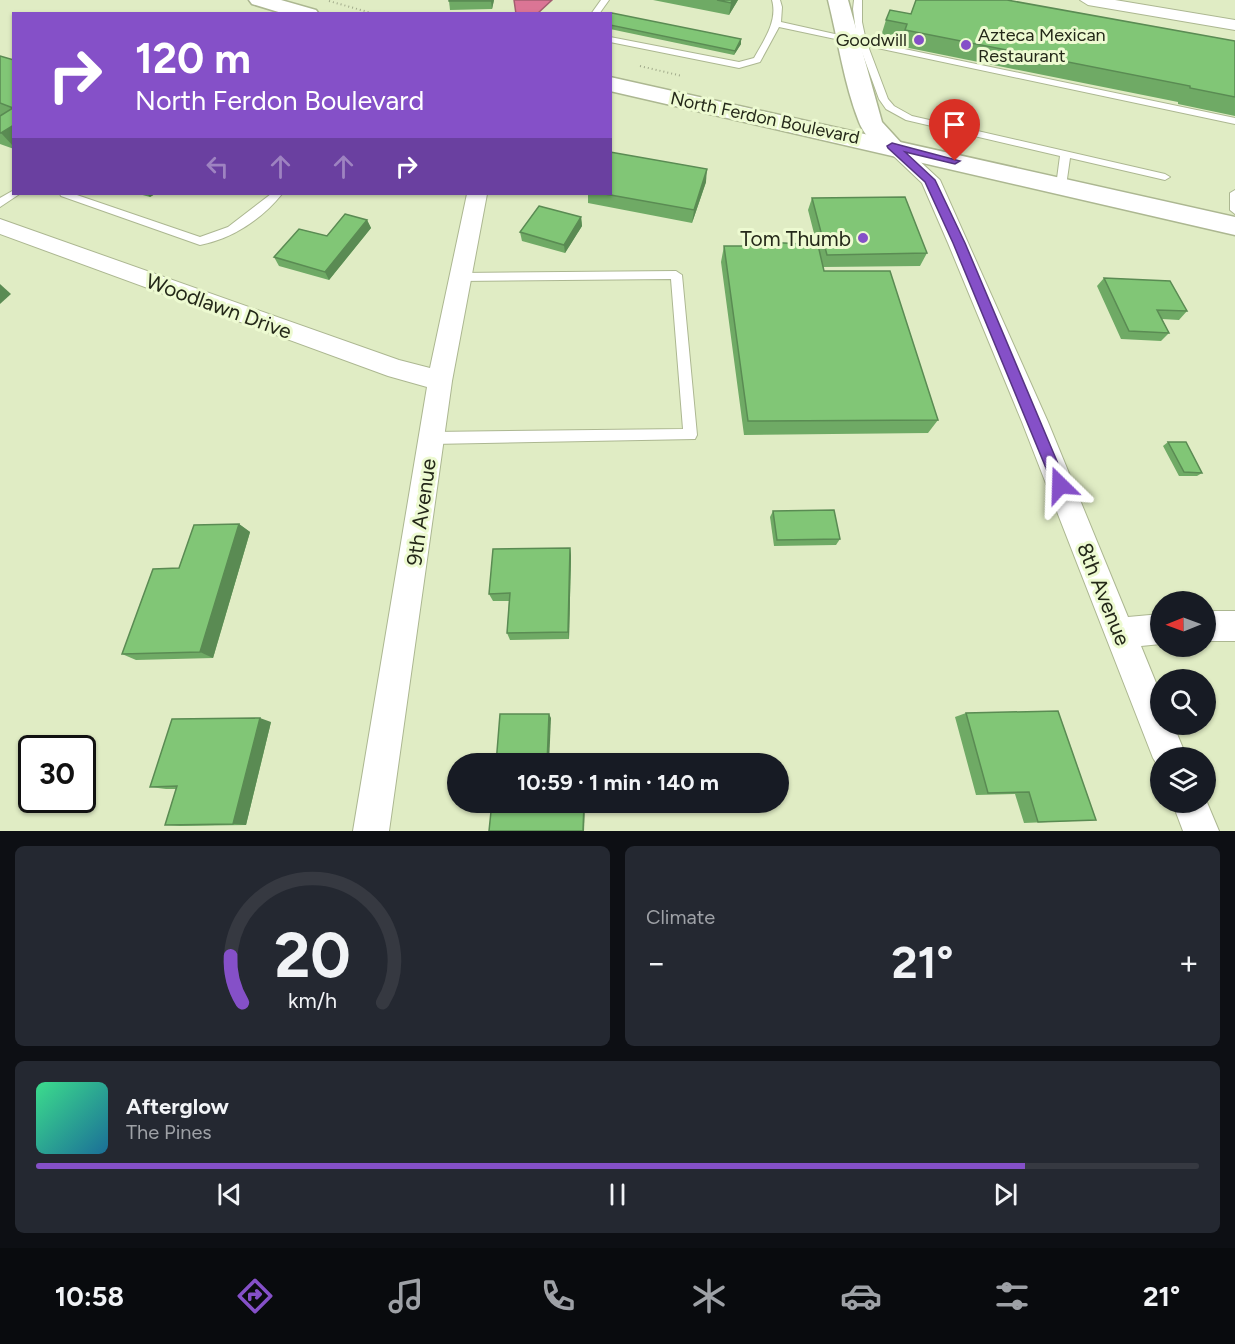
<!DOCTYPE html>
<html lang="en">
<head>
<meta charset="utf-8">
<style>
	body { margin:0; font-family:Figtree,sans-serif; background:#242831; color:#f1f3f6; height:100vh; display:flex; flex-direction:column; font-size:22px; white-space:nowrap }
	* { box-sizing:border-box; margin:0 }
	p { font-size:20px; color:#9ea1a6 }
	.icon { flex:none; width:33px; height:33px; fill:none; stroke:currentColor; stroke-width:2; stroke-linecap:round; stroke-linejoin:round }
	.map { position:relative; height:831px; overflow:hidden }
	.panel { display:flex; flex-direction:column; gap:15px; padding:15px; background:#0d0f14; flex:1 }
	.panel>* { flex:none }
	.guide { position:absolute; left:12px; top:12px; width:600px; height:183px; border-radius:0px; box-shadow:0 2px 4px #0004; background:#8550c8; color:#fff; overflow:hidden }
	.needle { width:39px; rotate:269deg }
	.buttons { position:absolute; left:1150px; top:591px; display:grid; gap:12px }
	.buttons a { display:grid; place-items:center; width:66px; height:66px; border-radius:50%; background:#171b24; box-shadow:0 2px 4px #0004; font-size:30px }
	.speed { position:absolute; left:18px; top:735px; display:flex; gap:12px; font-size:30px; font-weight:700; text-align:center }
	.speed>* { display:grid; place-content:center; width:78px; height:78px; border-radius:50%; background:#171b24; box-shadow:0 2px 4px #0004; line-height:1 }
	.speed .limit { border:3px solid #111; border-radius:9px; background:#fff; color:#111 }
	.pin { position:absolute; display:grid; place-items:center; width:51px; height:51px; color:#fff; margin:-62px -26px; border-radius:50% 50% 50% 0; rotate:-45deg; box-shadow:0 0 6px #0007 }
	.pin .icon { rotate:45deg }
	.me { position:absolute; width:66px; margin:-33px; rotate:338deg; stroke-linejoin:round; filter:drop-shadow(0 0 4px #0008) }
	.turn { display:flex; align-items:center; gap:21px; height:126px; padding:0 24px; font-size:27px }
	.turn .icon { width:78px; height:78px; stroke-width:2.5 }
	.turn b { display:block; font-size:42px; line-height:51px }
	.lanes { display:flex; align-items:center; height:57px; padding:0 24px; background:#0003; justify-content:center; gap:30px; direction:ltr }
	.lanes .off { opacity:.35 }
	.big { font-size:45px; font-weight:700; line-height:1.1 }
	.panel .tile { flex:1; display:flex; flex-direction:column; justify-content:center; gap:9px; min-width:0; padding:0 21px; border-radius:9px; background:#242831 }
	.panel .dial { align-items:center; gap:0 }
	.dial svg { height:156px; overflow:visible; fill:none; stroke:#363941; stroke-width:7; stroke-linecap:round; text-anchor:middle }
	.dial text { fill:#f1f3f6; stroke:none }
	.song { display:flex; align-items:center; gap:18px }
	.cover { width:72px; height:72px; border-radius:9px; background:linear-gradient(135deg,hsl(150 70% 55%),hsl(200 70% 35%)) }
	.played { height:6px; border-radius:3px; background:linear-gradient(90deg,#8550c8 85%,#363941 85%) }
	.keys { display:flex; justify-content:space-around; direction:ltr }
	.heat { display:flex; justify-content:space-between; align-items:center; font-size:33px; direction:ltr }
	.panel .tiles { flex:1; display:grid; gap:15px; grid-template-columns:1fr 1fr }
	.tile:last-child { grid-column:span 2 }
	.trip { position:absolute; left:447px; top:753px; width:342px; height:60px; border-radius:30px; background:#171b24; box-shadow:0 2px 4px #0004; font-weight:700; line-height:60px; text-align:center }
	.tabs { display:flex; height:96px; justify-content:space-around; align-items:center; background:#090b0e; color:#9ea1a6 }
	.tabs .icon { width:42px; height:42px }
	.tabs .selected { color:#8550c8 }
	.tabs b { font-size:27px; color:#f1f3f6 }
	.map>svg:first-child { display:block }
</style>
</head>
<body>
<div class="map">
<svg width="1235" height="831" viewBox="0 0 1235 831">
	<rect width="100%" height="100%" fill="#e0ecc4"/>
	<polygon fill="#db7595" stroke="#a45e70" stroke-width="1.5" points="514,0 552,0 538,13 516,14"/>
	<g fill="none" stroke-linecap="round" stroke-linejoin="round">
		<g stroke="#acb791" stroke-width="2">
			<g id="service">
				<polygon points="601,0 609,0 599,14 591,14"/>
				<path d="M772,0H780L782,7L781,22L857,39L853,9L854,0H862V22L866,41L1235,118V124L868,46L888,99L894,106L912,116L1165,174L1170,177L1165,180L1070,158L1066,186L1061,189L1056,186L1060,156L906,120L886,109L879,99L859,44L779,27L760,62L739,68L610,42V37L739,62L754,58C764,40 778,21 772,0Z"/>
				<polygon points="14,190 14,194 19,194 18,195 0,207 0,198"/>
				<polygon points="1235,190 1235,214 1230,210 1230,193"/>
				<path d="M60,194H74L200,237L228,227L271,194H282C262,219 232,239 200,245L61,196Z"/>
				<polygon points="676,271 682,275 697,435 695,439 432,444 427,442 425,438 427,434 432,432 683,429 671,279 460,281 454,277 460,273"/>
			</g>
		</g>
		<g stroke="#acb791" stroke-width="2">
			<g id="minor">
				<polygon points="1080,0 1115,0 1235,20 1235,30 1088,5"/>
				<polygon points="892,140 899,142 940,180 1048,422 1128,617 1161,614 1161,644 1141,646 1161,695 1161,724 1173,724 1187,758 1161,758 1161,771 1153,758 1022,422 948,243 922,183 883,146"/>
				<polygon points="467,194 487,194 452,381 389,831 353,831 427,387 388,376 0,234 0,219 399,360 430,368"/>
				<rect x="1206" y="611" width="29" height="30"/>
				<polygon points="1206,800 1219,831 1183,831 1172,802 1206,802"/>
			</g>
		</g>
		<g stroke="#acb791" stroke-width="3">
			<path id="tertiary" d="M828,0H848L882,122L904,146L901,151C884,156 865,138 859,122C844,84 838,40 828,0Z"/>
		</g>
		<g stroke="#acb791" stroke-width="3">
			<g id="primary">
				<polygon points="249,0 281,0 316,10 319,14 285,14 252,4"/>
				<polygon points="610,77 1235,217 1235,235 610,91"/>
			</g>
		</g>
		<g stroke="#a0a98a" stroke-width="2" stroke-dasharray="1 3" stroke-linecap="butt">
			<polyline points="329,1 375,14"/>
			<polyline points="640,66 682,76"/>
		</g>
		<use href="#service" fill="#fff" fill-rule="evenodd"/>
		<use href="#minor" fill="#fff" fill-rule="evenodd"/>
		<use href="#tertiary" fill="#fff" fill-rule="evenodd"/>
		<use href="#primary" fill="#fff" fill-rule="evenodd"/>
	</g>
	<g fill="#6faa65">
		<polygon points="494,0 492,9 450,10 449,1"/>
		<polygon points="653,0 738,0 729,15"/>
		<polygon points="911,14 1235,41 1235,116 1178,104 1178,102 899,46 901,40 881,36 886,20"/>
		<polygon points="610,15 741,44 734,55 610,29"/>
		<polygon points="0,56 14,60 14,149 0,144 0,116 1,115 0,115"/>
		<polygon points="706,182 692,223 588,203 588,194 610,194"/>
		<polygon points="139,194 155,194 150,197"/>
		<polygon points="812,198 927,253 920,266 823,267 824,271 938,420 928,433 744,435 721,262 724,246 766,246 767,242 817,245 808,210"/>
		<polygon points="581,217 582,226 565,253 522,241 520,232"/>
		<polygon points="367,220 371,228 329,280 279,266 274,257"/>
		<polygon points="1104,278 1187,311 1179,320 1162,319 1169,333 1161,341 1121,339 1097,286"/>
		<polygon points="1168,442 1202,473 1197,476 1179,476 1163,446"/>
		<polygon points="773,511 840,539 836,545 774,546 770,517"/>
		<polygon points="239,524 250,532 213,658 136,660 122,654"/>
		<polygon points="570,548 571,556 569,639 510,640 507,633 509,601 493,601 489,594"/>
		<polygon points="966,713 1096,820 1024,823 1015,794 976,795 955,717"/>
		<polygon points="271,722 246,825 180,826 165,825 176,789 166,789 150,787"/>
	</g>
	<g fill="#5a8b53">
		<polygon points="491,0 494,0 492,9 491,1"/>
		<polygon points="732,0 738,0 729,15 731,3"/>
		<polygon points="741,39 741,44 734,55 735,51"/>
		<polygon points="14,125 14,147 1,133"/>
		<polygon points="707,169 706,182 692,223 694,210"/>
		<polygon points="147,194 155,194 150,197"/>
		<polygon points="581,217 582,226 565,253 564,245"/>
		<polygon points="367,220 371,228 329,280 325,272"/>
		<polygon points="0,284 11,294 0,304"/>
		<polygon points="239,524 250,532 213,658 200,652"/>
		<polygon points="570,548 571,556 569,639 568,632"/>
		<polygon points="549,714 551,718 549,764 547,764"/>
		<polygon points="260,718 271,722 246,825 233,824"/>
		<polygon points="584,803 585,805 584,831 583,831"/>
	</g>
	<g fill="#81c676" stroke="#5a8b53" stroke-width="1.5">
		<rect x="449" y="0" width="42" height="1"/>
		<polygon points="717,0 732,0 731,3"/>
		<polygon points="916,0 1007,0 1235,41 1235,97 1190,88 1190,86 905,30 907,24 886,20 890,10 911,14"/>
		<polygon points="612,13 741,39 735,51 610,25 610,15"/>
		<polygon points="0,56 14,60 14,125 1,133 0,133 0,116 13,108 0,103"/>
		<polygon points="610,152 707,169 694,210 605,194 610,194"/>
		<polygon points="905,197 927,253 827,255 812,198"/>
		<polygon points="539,206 581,217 564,245 520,232"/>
		<polygon points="345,214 367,220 325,272 274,257 299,229 327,236"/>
		<polygon points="767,242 818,245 824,271 890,271 938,420 748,421 724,246 767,246"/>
		<polygon points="1104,278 1170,281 1187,311 1157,310 1169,333 1129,331"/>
		<polygon points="1168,442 1186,442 1202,473 1184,472"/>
		<polygon points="834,510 840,539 777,540 773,511"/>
		<polygon points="239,524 200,652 122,654 153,569 179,568 194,525"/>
		<polygon points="570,548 568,632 507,633 510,593 489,594 493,549"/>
		<polygon points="1058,711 1096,820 1038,822 1029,792 988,793 966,713"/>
		<polygon points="500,714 549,714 547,764 496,764"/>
		<polygon points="260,718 233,824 165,825 177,786 150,787 172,719"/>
		<polygon points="492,802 584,803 583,831 489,831"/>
	</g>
	<polygon fill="#8550c8" stroke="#563482" stroke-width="1.5" points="892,143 960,161 955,164 905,152 935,180 965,243 1067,485 1065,490 1060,492 1053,485 953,243 925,182 888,148 887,146"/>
	<g fill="#8550c8" stroke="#edfad1" stroke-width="2">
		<circle cx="919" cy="40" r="6"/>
		<circle cx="966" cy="45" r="6"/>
		<circle cx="863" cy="238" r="6"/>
	</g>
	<g text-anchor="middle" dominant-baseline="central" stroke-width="6" stroke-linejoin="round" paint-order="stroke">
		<g font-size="18" fill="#242819" stroke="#edfad1" text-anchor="start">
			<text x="978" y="35">Azteca Mexican<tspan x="978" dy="21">Restaurant</tspan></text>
			<text x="907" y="40" text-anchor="end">Goodwill</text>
		</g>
		<g font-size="18" fill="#242819" stroke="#edfad1">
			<text transform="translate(765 118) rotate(12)">North Ferdon Boulevard</text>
		</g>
		<g font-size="21" fill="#242819" stroke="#edfad1" text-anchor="end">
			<text x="851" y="238">Tom Thumb</text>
		</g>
		<g font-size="21" fill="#242819" stroke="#edfad1">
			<text transform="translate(219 306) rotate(20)">Woodlawn Drive</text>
			<text transform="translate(421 512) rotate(-82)">9th Avenue</text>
			<text transform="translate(1104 594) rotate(68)">8th Avenue</text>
		</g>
	</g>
</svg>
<div class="buttons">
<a><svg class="needle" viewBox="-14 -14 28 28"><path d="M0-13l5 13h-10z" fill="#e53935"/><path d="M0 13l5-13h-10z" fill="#9ea1a6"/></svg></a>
<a><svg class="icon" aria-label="search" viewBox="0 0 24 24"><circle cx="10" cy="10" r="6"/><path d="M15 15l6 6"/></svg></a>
<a><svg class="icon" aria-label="layers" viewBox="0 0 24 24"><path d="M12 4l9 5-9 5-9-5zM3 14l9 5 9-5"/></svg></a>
</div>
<div class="speed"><div class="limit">30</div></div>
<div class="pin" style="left:955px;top:161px;background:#d93025"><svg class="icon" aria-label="arrive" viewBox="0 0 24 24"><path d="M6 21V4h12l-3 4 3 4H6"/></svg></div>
<svg class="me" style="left:1060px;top:485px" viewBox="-20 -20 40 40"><path d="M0-17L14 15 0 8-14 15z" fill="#8550c8" stroke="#fff" stroke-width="4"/></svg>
<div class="trip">10:59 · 1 min · 140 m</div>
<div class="guide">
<div class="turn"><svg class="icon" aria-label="right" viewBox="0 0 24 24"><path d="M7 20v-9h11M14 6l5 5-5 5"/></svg><div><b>120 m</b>North Ferdon Boulevard</div></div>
<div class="lanes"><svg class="icon off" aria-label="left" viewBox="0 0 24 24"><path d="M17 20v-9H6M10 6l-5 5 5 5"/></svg><svg class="icon off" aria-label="ahead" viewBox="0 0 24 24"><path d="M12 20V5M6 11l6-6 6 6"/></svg><svg class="icon off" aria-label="ahead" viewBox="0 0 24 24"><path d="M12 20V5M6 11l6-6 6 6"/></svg><svg class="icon" aria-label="right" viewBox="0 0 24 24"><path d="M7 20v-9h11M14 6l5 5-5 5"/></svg></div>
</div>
</div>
<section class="panel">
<div class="tiles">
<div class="tile dial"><svg viewBox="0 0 100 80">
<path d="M14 69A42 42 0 1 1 86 69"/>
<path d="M14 69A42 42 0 0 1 8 45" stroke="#8550c8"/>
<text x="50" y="56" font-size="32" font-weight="700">20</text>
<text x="50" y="72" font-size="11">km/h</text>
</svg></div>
<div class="tile"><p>Climate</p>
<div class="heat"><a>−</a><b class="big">21°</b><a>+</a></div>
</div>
<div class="tile">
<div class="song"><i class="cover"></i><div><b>Afterglow</b><p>The Pines</p></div></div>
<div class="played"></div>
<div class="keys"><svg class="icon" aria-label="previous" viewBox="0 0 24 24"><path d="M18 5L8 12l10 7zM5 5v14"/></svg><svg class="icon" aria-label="pause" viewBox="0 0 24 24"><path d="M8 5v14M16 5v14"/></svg><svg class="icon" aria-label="next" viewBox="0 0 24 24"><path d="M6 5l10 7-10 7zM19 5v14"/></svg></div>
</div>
</div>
</section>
<nav class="tabs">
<b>10:58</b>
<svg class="icon selected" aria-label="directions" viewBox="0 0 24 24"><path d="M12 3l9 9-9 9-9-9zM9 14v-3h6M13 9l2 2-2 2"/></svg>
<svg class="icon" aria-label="music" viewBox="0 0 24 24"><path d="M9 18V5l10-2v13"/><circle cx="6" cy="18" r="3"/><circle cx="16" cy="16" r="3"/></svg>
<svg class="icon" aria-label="phone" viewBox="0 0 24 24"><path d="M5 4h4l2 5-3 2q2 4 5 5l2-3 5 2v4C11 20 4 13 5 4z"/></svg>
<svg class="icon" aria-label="climate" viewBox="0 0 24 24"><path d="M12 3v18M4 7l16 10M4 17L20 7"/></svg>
<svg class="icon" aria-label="car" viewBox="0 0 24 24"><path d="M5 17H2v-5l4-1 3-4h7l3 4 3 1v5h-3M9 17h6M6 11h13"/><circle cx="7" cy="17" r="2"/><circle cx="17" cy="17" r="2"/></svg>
<svg class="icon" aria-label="filters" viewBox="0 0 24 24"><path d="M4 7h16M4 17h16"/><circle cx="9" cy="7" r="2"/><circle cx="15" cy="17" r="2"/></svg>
<b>21°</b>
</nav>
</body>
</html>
